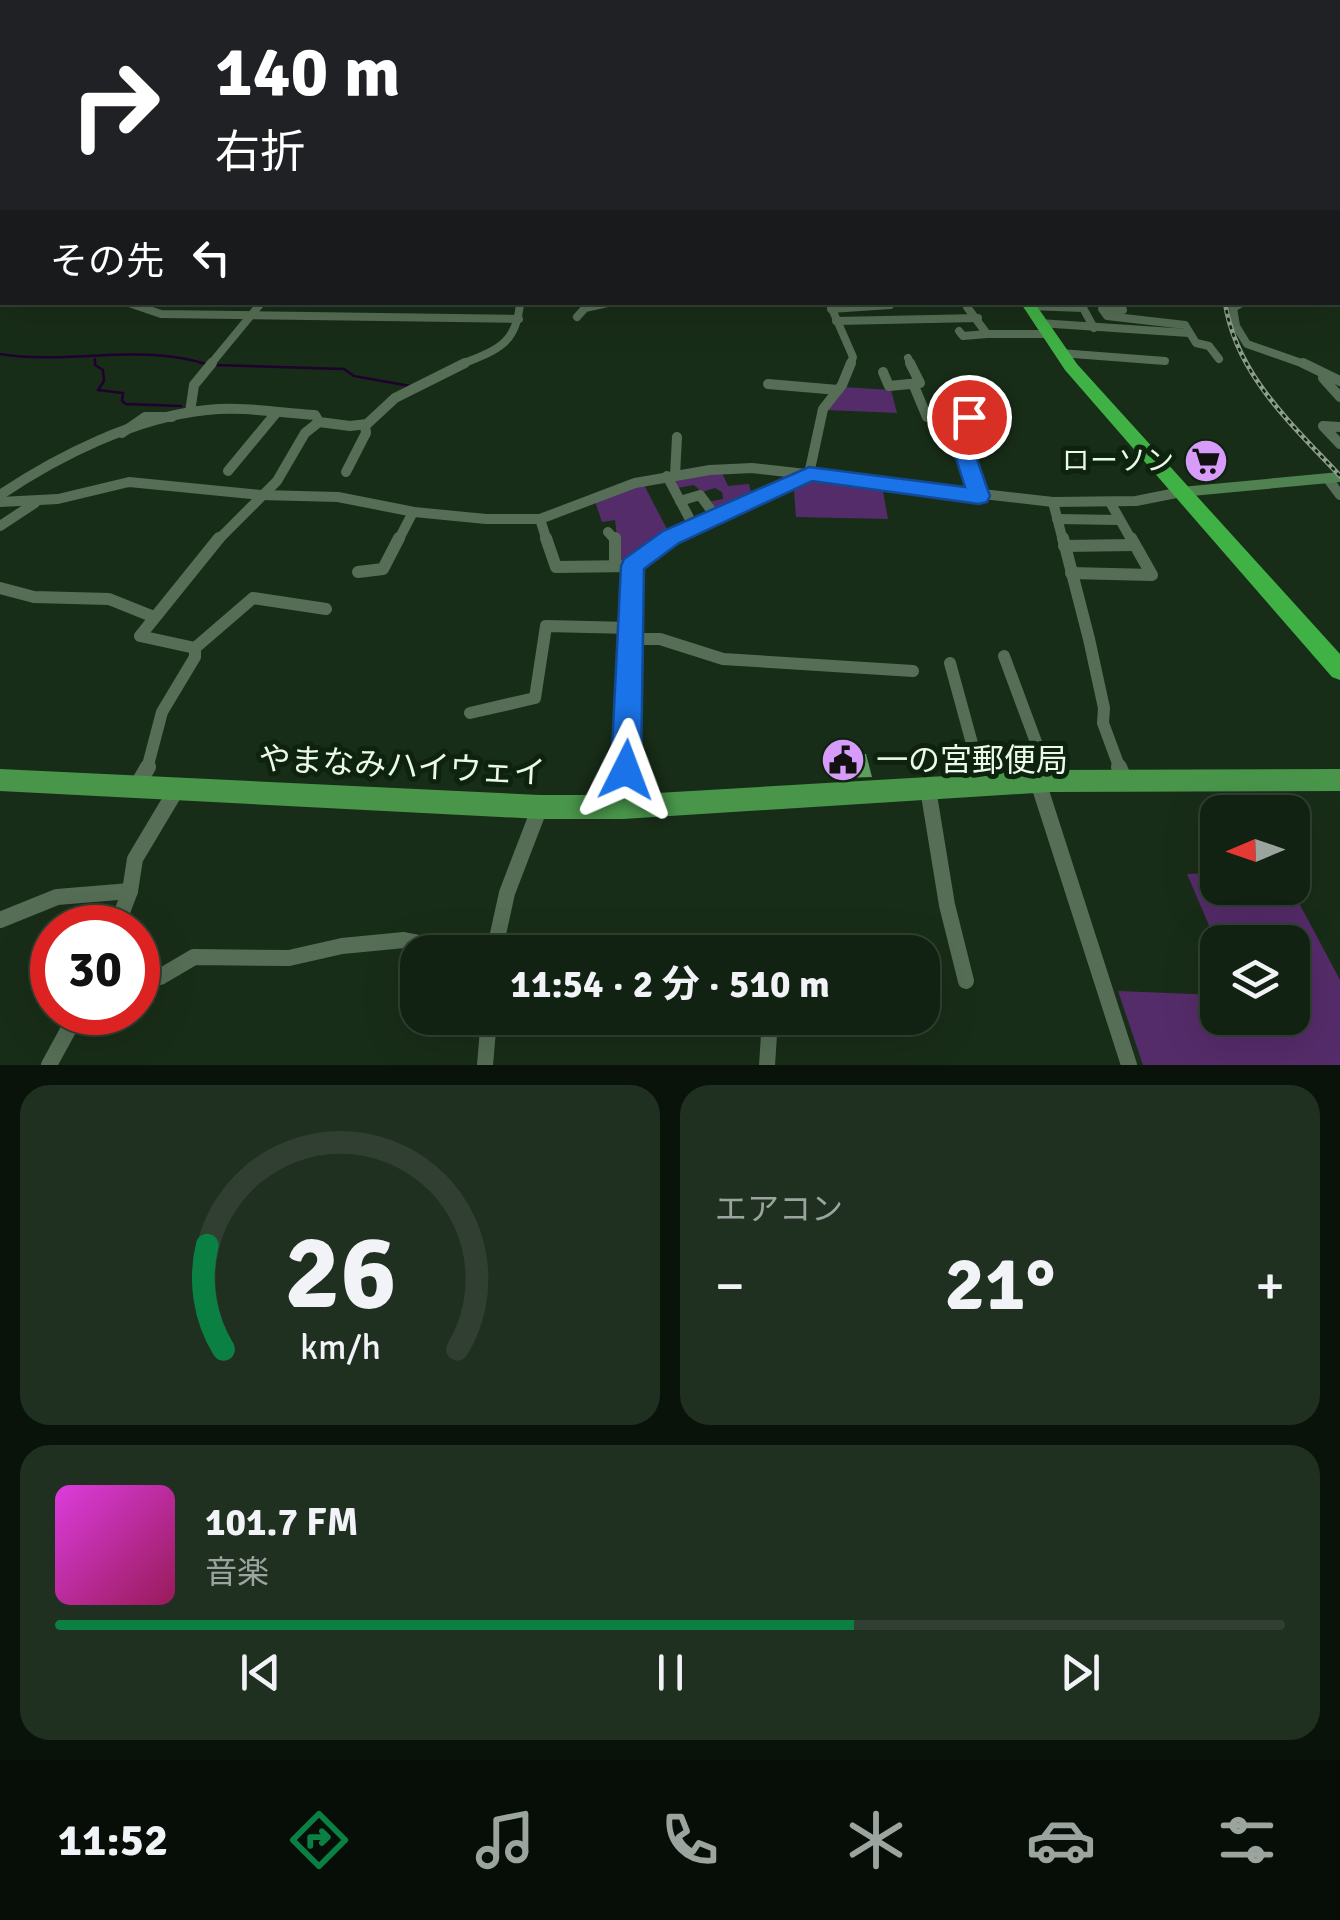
<!DOCTYPE html>
<html lang="ja">
<head>
<meta charset="utf-8">
<style>
	body { margin:0; font-family:Signika,"Noto Sans JP",sans-serif; background:#1f2f20; color:#f1f3f6; height:100vh; display:flex; flex-direction:column; font-size:38px; white-space:nowrap }
	* { box-sizing:border-box; margin:0 }
	p { font-size:32px; color:#9ca49f }
	.icon { flex:none; width:55px; height:55px; fill:none; stroke:currentColor; stroke-width:2; stroke-linecap:round; stroke-linejoin:round }
	.map { position:relative; height:1065px; overflow:hidden }
	.sheet { display:flex; flex-direction:column; gap:20px; padding:20px; background:#0a130a; flex:1 }
	.sheet>* { flex:none }
	.guide { position:absolute; left:0px; top:0px; width:1340px; height:305px; box-shadow:0 10px 40px #0002,0 0 0 2px #313f32; background:#202124; color:#fff; overflow:hidden }
	.needle { width:65px; rotate:268deg }
	.controls { position:absolute; left:1200px; top:795px; display:grid; gap:20px }
	.controls a { display:grid; place-items:center; width:110px; height:110px; border-radius:20px; background:#122212; box-shadow:0 10px 40px #0002,0 0 0 2px #313f32; font-size:50px }
	.speed { position:absolute; left:30px; top:905px; display:flex; gap:20px; font-size:50px; font-weight:700; text-align:center }
	.speed>* { display:grid; place-content:center; width:130px; height:130px; border-radius:50%; background:#122212; box-shadow:0 10px 40px #0002,0 0 0 2px #313f32; line-height:1 }
	.speed .limit { border:15px solid #d22; background:#fff; color:#111 }
	.pin { position:absolute; display:grid; place-items:center; width:85px; height:85px; color:#fff; margin:-42px; border:5px solid #fff; border-radius:50%; box-shadow:0 2px 10px #0007 }
	.me { position:absolute; width:110px; margin:-55px; rotate:3deg; stroke-linejoin:round; filter:drop-shadow(0 0 8px #0008) }
	.turn { display:flex; align-items:center; gap:35px; height:210px; padding:0 50px; font-size:45px }
	.turn .icon { width:130px; height:130px; stroke-width:2.5 }
	.turn b { display:block; font-size:70px; line-height:85px }
	.then { display:flex; align-items:center; height:95px; padding:0 50px; background:#0003; gap:20px; font-size:38px }
	.big { font-size:75px; font-weight:700; line-height:1.1 }
	.sheet .card { flex:1; display:flex; flex-direction:column; justify-content:center; gap:15px; min-width:0; padding:0 35px; border-radius:30px; background:#1f2f20 }
	.sheet .dial { align-items:center; gap:0 }
	.dial svg { height:260px; overflow:visible; fill:none; stroke:#313f32; stroke-width:7; stroke-linecap:round; text-anchor:middle }
	.dial text { fill:#f1f3f6; stroke:none }
	.song { display:flex; align-items:center; gap:30px }
	.cover { width:120px; height:120px; border-radius:15px; background:linear-gradient(135deg,hsl(300 70% 55%),hsl(330 70% 35%)) }
	.played { height:10px; border-radius:5px; background:linear-gradient(90deg,#0b8043 65%,#313f32 65%) }
	.keys { display:flex; justify-content:space-around; direction:ltr }
	.heat { display:flex; justify-content:space-between; align-items:center; font-size:55px; direction:ltr }
	.sheet .tiles { flex:1; display:grid; gap:20px; grid-template-columns:1fr 1fr }
	.card:last-child { grid-column:span 2 }
	.trip { position:absolute; left:400px; top:935px; width:540px; height:100px; border-radius:30px; background:#122212; box-shadow:0 10px 40px #0002,0 0 0 2px #313f32; font-weight:700; line-height:100px; text-align:center }
	.tab-bar { display:flex; height:160px; justify-content:space-around; align-items:center; background:#070e07; color:#9ca49f }
	.tab-bar .icon { width:70px; height:70px }
	.tab-bar .current { color:#0b8043 }
	.tab-bar b { font-size:45px; color:#f1f3f6 }
	.map>svg:first-child { display:block }
</style>
</head>
<body>
<div class="map">
<svg width="1340" height="1065" viewBox="0 0 1340 1065">
	<rect width="100%" height="100%" fill="#182d18"/>
	<g fill="#552c6a">
		<polygon points="843,387 891,390 897,413 826,410"/>
		<polygon points="722,473 728,486 749,484 752,496 717,514 708,502 723,499 722,492 715,488 702,492 694,485 677,488 672,479"/>
		<polygon points="820,477 882,486 888,519 796,517 794,490"/>
		<polygon points="644,485 670,535 632,562 620,563 615,520 602,522 595,501"/>
		<polygon points="1217,873 1218,888 1291,888 1340,980 1340,1065 1143,1065 1118,991 1217,995 1218,1018 1292,1018 1292,942 1217,944 1187,874"/>
	</g>
	<g fill="none" stroke-linecap="round" stroke-linejoin="round">
		<g stroke="#20002e" stroke-width="2.5">
			<path d="M0,354C68,365 139,343 206,364"/>
			<polyline points="95,359 95,365 103,370 104,381 98,390 123,393 122,401 126,404 181,406"/>
			<polyline points="214,365 344,369 354,376 410,386"/>
		</g>
	</g>
	<polygon fill="#5e9f5d" points="839,754 866,754 872,777 843,778"/>
	<g fill="none" stroke-linecap="round" stroke-linejoin="round">
		<g stroke="#566e55" stroke-width="8">
			<polyline points="126,302 161,314 519,319"/>
			<polyline points="829,302 853,357 850,365"/>
			<polyline points="1243,302 1233,308 1236,326 1247,344 1307,365"/>
			<polyline points="1028,306 1083,308 1094,328"/>
			<polyline points="831,309 890,305"/>
			<polyline points="1123,310 1102,309 1107,316 1185,325 1196,343 1209,346 1219,359"/>
			<polyline points="577,317 585,308 612,302"/>
			<polyline points="836,321 978,318"/>
			<polyline points="1039,323 1189,333"/>
			<polyline points="959,331 963,336 987,334 967,307"/>
			<polyline points="987,334 1047,334"/>
			<polyline points="1060,353 1165,361"/>
			<polyline points="908,358 911,365"/>
			<polyline points="210,365 262,302"/>
			<path d="M460,365C495,350 517,346 520,302"/>
		</g>
		<g stroke="#566e55" stroke-width="10">
			<polyline points="1303,363 1340,381"/>
			<polyline points="883,372 889,386 920,383 910,363"/>
			<polyline points="1323,378 1340,397"/>
			<polyline points="768,384 838,390"/>
			<polyline points="914,386 927,417 969,417 957,390"/>
			<polyline points="190,412 194,385 212,363"/>
			<polyline points="952,417 979,496"/>
			<polyline points="1340,427 1323,426 1340,444"/>
			<polyline points="122,433 145,417 172,417"/>
			<polyline points="228,471 276,413"/>
			<polyline points="346,472 366,433 365,425"/>
			<polyline points="675,475 677,437"/>
			<polyline points="667,476 694,527"/>
			<polyline points="1328,479 1340,495"/>
			<path d="M0,495C58,456 136,417 207,410C243,406 279,413 315,415L319,422L350,426L367,424L395,398L465,363"/>
			<polyline points="680,501 700,495 716,517"/>
			<polyline points="0,502 58,499 129,482 261,495 338,497 414,512 486,519 540,519 635,483 710,470 752,468 1053,502 1136,501 1181,492"/>
			<polyline points="1053,502 1063,541"/>
			<polyline points="1110,502 1132,541"/>
			<polyline points="540,519 547,541"/>
			<polyline points="1057,519 1119,520"/>
			<polyline points="0,526 35,503"/>
			<polyline points="608,532 616,541"/>
			<polyline points="217,541 277,481 305,433 319,422"/>
			<polyline points="398,541 413,512"/>
			<polyline points="666,541 809,474 823,409 842,385 851,363"/>
		</g>
		<g stroke="#566e55" stroke-width="12">
			<polyline points="546,538 556,567 632,566"/>
			<polyline points="1063,538 1089,639 1104,708 1103,723 1120,769"/>
			<polyline points="1064,546 1133,545"/>
			<polyline points="615,566 615,538"/>
			<polyline points="358,572 383,569 399,538"/>
			<polyline points="1071,573 1152,575 1131,538"/>
			<polyline points="0,588 34,597 109,599 154,617"/>
			<polyline points="631,639 660,639 723,659 913,671"/>
			<polyline points="195,648 253,598 326,609"/>
			<polyline points="1004,656 1046,769"/>
			<polyline points="950,663 979,769"/>
			<polyline points="470,713 535,698 546,626 631,628"/>
			<polyline points="147,769 162,712 195,657 195,648 140,636 219,538"/>
			<polyline points="624,769 632,566 669,538"/>
		</g>
		<g stroke="#566e55" stroke-width="16">
			<polyline points="978,767 983,785"/>
			<polyline points="1045,767 1050,781"/>
			<polyline points="1119,767 1124,779"/>
			<polyline points="1038,782 1129,1065"/>
			<polyline points="138,784 148,767"/>
			<polyline points="928,789 947,905 966,981"/>
			<polyline points="623,807 624,767"/>
			<polyline points="0,920 57,897 130,891"/>
			<polyline points="116,928 130,891 135,859 178,787"/>
			<polyline points="494,952 507,893 540,807"/>
			<polyline points="138,975 160,977 194,957 289,958 342,946 404,940 467,952"/>
			<polyline points="49,1065 78,1012"/>
			<polyline points="485,1065 489,1018"/>
			<polyline points="767,1065 769,1035"/>
		</g>
		<polygon fill="#4f8250" fill-rule="evenodd" points="1340,472 1340,482 1181,497 1174,492 1181,487"/>
		<polygon fill="#49964b" fill-rule="evenodd" points="0,769 540,795 623,795 1050,770 1340,769 1340,791 1050,792 623,819 540,819 0,791"/>
		<polygon fill="#40b145" fill-rule="evenodd" points="1020,302 1034,302 1077,364 1340,654 1340,680 1332,677 1065,370"/>
		<g stroke="#8e9e8d" stroke-width="5">
			<path id="rail" d="M1225,302C1236,375 1292,424 1340,476"/>
		</g>
		<use href="#rail" stroke="#0e230e" stroke-width="2.5" stroke-dasharray="4" stroke-linecap="butt"/>
	</g>
	<linearGradient id="sky" x2="0" y2="1"><stop stop-color="#0d190d"/><stop offset="0.46" stop-color="#374c48"/><stop offset="1" stop-color="#374c48" stop-opacity="0"/></linearGradient>
	<rect width="1340" height="274" fill="url(#sky)"/>
	<polygon fill="#1a73e8" stroke="#114b97" stroke-width="2.5" points="969,411 979,417 964,423 990,496 987,502 979,504 812,481 679,543 644,569 641,770 636,780 626,784 615,780 611,770 621,566 624,559 663,531 809,467 965,487 943,417 952,411"/>
	<defs>
		<g id="supermarket-disc" transform="scale(2.25)"><circle r="9.5" fill="#d79bf9" stroke="#0e230e"/><path d="M-6-5.5h2.5l.6 2H6L4.5 2H-2.5L-4.4-4H-6ZM-1.5 3.2a1.3 1.3 0 1 0 .1 0ZM3 3.2a1.3 1.3 0 1 0 .1 0Z" fill="#111"/></g>
		<g id="civic-disc" transform="scale(2.25)"><circle r="9.5" fill="#d79bf9" stroke="#0e230e"/><path d="M-.6-6.5H3V-4.5H.6V-3L4-1V1h2V6H-6V1h2V-1L-.6-3ZM-1.2 2.5V6h2.4V2.5Z" fill="#111"/></g>
	</defs>
	<g fill-rule="evenodd">
		<use href="#supermarket-disc" x="1206" y="461"/>
		<use href="#civic-disc" x="843" y="760"/>
	</g>
	<g text-anchor="middle" dominant-baseline="central" stroke-width="10" stroke-linejoin="round" paint-order="stroke">
		<g font-size="28" fill="#ebf8ea" stroke="#0e230e" text-anchor="end">
			<text x="1174" y="461">ローソン</text>
		</g>
		<g font-size="32" fill="#ebf8ea" stroke="#0e230e" text-anchor="start">
			<text x="876" y="760">一の宮郵便局</text>
		</g>
		<g font-size="32" fill="#ebf8ea" stroke="#0e230e">
			<text transform="translate(402 766) rotate(3)">やまなみハイウェイ</text>
		</g>
	</g>
</svg>
<div class="controls">
<a><svg class="needle" viewBox="-14 -14 28 28"><path d="M0-13l5 13h-10z" fill="#e53935"/><path d="M0 13l5-13h-10z" fill="#9ca49f"/></svg></a>
<a><svg class="icon" aria-label="layers" viewBox="0 0 24 24"><path d="M12 4l9 5-9 5-9-5zM3 14l9 5 9-5"/></svg></a>
</div>
<div class="speed"><div class="limit">30</div></div>
<div class="pin" style="left:969px;top:417px;background:#d93025"><svg class="icon" aria-label="arrive" viewBox="0 0 24 24"><path d="M6 21V4h12l-3 4 3 4H6"/></svg></div>
<svg class="me" style="left:626px;top:770px" viewBox="-20 -20 40 40"><path d="M0-17L14 15 0 8-14 15z" fill="#1a73e8" stroke="#fff" stroke-width="4"/></svg>
<div class="trip">11:54 · 2 分 · 510 m</div>
<div class="guide">
<div class="turn"><svg class="icon" aria-label="right" viewBox="0 0 24 24"><path d="M7 20v-9h11M14 6l5 5-5 5"/></svg><div><b>140 m</b>右折</div></div>
<div class="then">その先<svg class="icon" aria-label="left" viewBox="0 0 24 24"><path d="M17 20v-9H6M10 6l-5 5 5 5"/></svg></div>
</div>
</div>
<section class="sheet">
<div class="tiles">
<div class="card dial"><svg viewBox="0 0 100 80">
<path d="M14 69A42 42 0 1 1 86 69"/>
<path d="M14 69A42 42 0 0 1 9 37" stroke="#0b8043"/>
<text x="50" y="56" font-size="32" font-weight="700">26</text>
<text x="50" y="72" font-size="11">km/h</text>
</svg></div>
<div class="card"><p>エアコン</p>
<div class="heat"><a>−</a><b class="big">21°</b><a>+</a></div>
</div>
<div class="card">
<div class="song"><i class="cover"></i><div><b>101.7 FM</b><p>音楽</p></div></div>
<div class="played"></div>
<div class="keys"><svg class="icon" aria-label="previous" viewBox="0 0 24 24"><path d="M18 5L8 12l10 7zM5 5v14"/></svg><svg class="icon" aria-label="pause" viewBox="0 0 24 24"><path d="M8 5v14M16 5v14"/></svg><svg class="icon" aria-label="next" viewBox="0 0 24 24"><path d="M6 5l10 7-10 7zM19 5v14"/></svg></div>
</div>
</div>
</section>
<nav class="tab-bar">
<b>11:52</b>
<svg class="icon current" aria-label="directions" viewBox="0 0 24 24"><path d="M12 3l9 9-9 9-9-9zM9 14v-3h6M13 9l2 2-2 2"/></svg>
<svg class="icon" aria-label="music" viewBox="0 0 24 24"><path d="M9 18V5l10-2v13"/><circle cx="6" cy="18" r="3"/><circle cx="16" cy="16" r="3"/></svg>
<svg class="icon" aria-label="phone" viewBox="0 0 24 24"><path d="M5 4h4l2 5-3 2q2 4 5 5l2-3 5 2v4C11 20 4 13 5 4z"/></svg>
<svg class="icon" aria-label="climate" viewBox="0 0 24 24"><path d="M12 3v18M4 7l16 10M4 17L20 7"/></svg>
<svg class="icon" aria-label="car" viewBox="0 0 24 24"><path d="M5 17H2v-5l4-1 3-4h7l3 4 3 1v5h-3M9 17h6M6 11h13"/><circle cx="7" cy="17" r="2"/><circle cx="17" cy="17" r="2"/></svg>
<svg class="icon" aria-label="filters" viewBox="0 0 24 24"><path d="M4 7h16M4 17h16"/><circle cx="9" cy="7" r="2"/><circle cx="15" cy="17" r="2"/></svg>
</nav>
</body>
</html>
